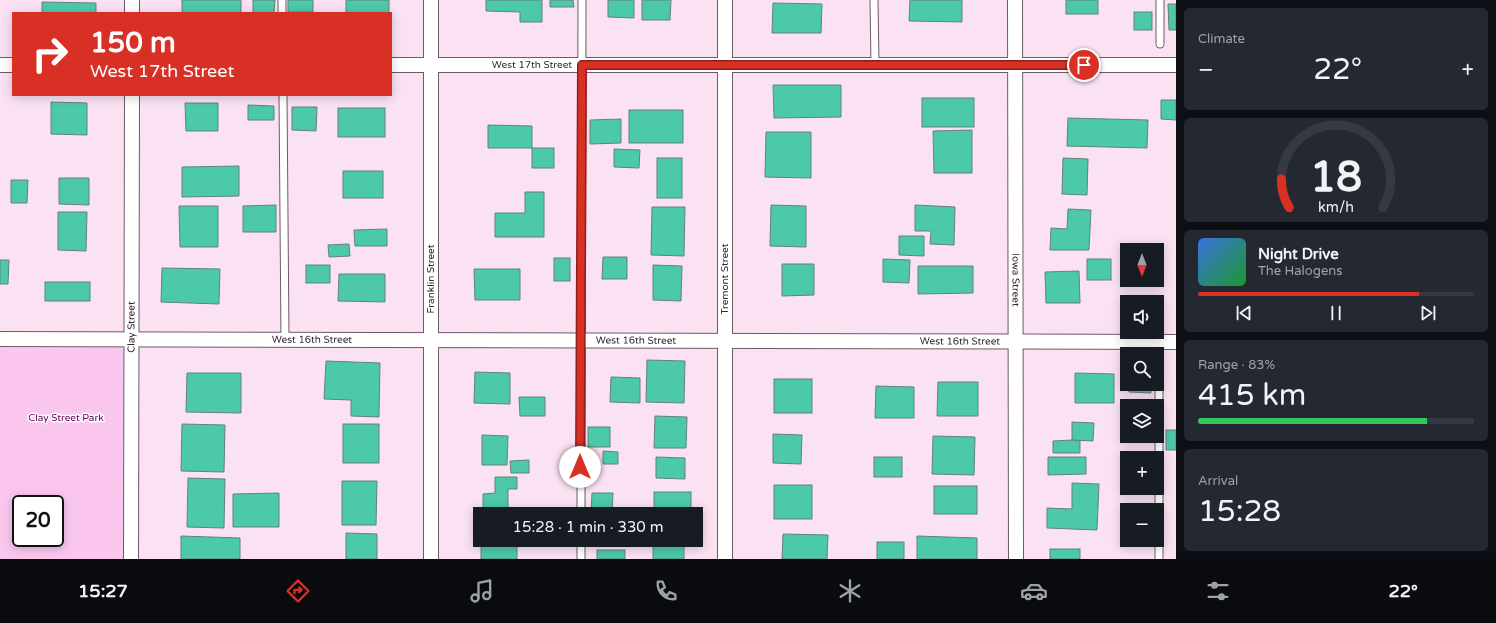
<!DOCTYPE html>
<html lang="en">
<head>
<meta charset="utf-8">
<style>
	body { margin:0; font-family:"Varela Round",sans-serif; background:#242831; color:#f1f3f6; height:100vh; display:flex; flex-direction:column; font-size:15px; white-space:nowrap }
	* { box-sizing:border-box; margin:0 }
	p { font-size:13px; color:#9ea1a6 }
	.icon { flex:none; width:22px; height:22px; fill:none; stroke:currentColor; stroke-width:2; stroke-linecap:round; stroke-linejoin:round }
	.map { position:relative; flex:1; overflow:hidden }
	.panel { display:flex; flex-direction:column; gap:8px; padding:8px; background:#0d0f14; width:320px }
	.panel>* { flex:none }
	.hud { position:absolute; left:12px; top:12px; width:380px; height:84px; border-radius:0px; box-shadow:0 2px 10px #0003; background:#d93025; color:#fff; overflow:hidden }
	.needle { width:26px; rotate:180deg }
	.controls { position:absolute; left:1120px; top:243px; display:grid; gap:8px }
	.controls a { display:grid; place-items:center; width:44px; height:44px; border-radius:0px; background:#171b24; box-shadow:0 2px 10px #0003; font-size:20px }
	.speed { position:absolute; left:12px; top:495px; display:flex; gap:8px; font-size:20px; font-weight:700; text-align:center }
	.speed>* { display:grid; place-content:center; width:52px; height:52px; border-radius:50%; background:#171b24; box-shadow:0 2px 10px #0003; line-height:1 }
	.speed .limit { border:2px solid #111; border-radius:6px; background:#fff; color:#111 }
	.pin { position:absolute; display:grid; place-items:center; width:34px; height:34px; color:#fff; margin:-17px; border:2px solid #fff; border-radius:50%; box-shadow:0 1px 4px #0007 }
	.me { position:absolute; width:44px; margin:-22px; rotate:0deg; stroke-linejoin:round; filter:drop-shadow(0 0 3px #0008) }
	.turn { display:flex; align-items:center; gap:14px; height:84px; padding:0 12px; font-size:18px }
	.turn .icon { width:52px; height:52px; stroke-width:2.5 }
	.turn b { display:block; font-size:28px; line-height:34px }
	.big { font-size:30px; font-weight:600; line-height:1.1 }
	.panel .widget { flex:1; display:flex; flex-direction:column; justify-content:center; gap:6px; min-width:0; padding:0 14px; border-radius:6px; background:#242831 }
	.panel .dial { align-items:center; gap:0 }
	.dial svg { height:104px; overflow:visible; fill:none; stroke:#363941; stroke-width:7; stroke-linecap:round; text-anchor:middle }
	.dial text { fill:#f1f3f6; stroke:none }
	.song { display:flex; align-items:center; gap:12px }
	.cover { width:48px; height:48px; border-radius:6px; background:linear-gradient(135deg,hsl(220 70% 55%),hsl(130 70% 35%)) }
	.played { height:4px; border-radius:2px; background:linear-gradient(90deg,#d93025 80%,#363941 80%) }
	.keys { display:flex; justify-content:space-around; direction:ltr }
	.heat { display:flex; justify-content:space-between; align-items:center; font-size:22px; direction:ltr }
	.charge { height:6px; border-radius:3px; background:linear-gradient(90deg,#34c759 83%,#363941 0) }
	.trip { position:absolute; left:473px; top:507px; width:230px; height:40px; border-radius:0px; background:#171b24; box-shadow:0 2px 10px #0003; font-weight:600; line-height:40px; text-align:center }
	.tabs { display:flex; height:64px; justify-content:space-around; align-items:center; background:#090b0e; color:#9ea1a6 }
	.tabs .icon { width:28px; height:28px }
	.tabs .active { color:#d93025 }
	.tabs b { font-size:18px; color:#f1f3f6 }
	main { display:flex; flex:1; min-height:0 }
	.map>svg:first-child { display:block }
</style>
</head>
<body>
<main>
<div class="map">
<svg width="1176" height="559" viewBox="0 0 1176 559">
	<rect width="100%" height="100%" fill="#fae2f3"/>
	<path fill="#fac6ee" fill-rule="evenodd" d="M0,339H132L131,559H0ZM21,504H55V538H21Z"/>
	<g fill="#4cc9a9" stroke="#658177">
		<rect x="182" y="0" width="59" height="13"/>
		<polygon points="253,0 275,0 274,13 253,13"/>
		<rect x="288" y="0" width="25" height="12"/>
		<rect x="346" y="0" width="43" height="13"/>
		<polygon points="486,0 542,0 542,22 520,22 520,12 486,11"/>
		<polygon points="550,0 573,0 574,7 550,7"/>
		<polygon points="608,0 634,0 634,18 608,17"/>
		<polygon points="642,0 671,0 670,20 642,20"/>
		<polygon points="910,0 962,0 962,22 909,21"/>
		<rect x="1066" y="0" width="32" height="14"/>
		<polygon points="42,2 96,3 96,13 42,13"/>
		<polygon points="773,3 822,4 821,33 772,33"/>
		<polygon points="1168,4 1176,4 1176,30 1169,30"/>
		<rect x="1134" y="12" width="18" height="18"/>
		<polygon points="773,85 841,85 841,117 774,118"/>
		<rect x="922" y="98" width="52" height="29"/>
		<polygon points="1161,100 1176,100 1176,120 1161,119"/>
		<polygon points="51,102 87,103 87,135 51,134"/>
		<polygon points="185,103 218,103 218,131 186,131"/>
		<polygon points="248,105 274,106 274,120 248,120"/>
		<polygon points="292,107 317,107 316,131 292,130"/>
		<rect x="338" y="108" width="47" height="29"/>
		<rect x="629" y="110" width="54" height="33"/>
		<polygon points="1068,118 1148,120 1147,148 1067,146"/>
		<polygon points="621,119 621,143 590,144 590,120"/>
		<polygon points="488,125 532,126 532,148 488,148"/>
		<polygon points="972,130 972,173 934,173 933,131"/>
		<polygon points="766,132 811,132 811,178 765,177"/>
		<rect x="532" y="148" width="22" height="20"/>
		<polygon points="614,149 640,150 639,168 614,167"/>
		<rect x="657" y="158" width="25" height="40"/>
		<polygon points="1063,158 1088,159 1087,195 1062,194"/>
		<polygon points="239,166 239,196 182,197 182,167"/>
		<rect x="343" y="171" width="40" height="27"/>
		<polygon points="59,178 89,178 89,205 59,204"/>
		<polygon points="11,180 28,180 27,203 11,203"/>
		<polygon points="525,192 544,192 544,237 495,237 495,213 525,213"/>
		<polygon points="276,205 276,232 243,232 243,206"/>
		<polygon points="771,205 806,206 806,247 770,246"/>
		<polygon points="915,205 955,207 954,245 930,244 931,231 915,231"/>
		<polygon points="179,206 218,206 218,247 180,247"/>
		<polygon points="652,207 685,207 684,256 651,255"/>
		<polygon points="1068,209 1091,210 1089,250 1050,250 1051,228 1067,229"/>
		<polygon points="58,212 87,212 86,251 58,250"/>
		<polygon points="387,229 387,246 355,246 354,230"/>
		<polygon points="899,236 924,236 924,256 899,255"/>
		<polygon points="349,244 350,256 329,257 328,245"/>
		<polygon points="603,257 627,257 627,279 602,279"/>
		<rect x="554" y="258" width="16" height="23"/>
		<polygon points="883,259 910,260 909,283 883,282"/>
		<rect x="1087" y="259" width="24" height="21"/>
		<polygon points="0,260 9,260 8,284 0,284"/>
		<polygon points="782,264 814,264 814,295 782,296"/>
		<rect x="306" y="265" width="24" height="18"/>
		<polygon points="653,265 682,266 681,301 653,300"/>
		<polygon points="918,266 973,266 973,293 918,294"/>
		<polygon points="162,268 220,269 219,304 161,302"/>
		<polygon points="474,269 520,269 520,300 475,300"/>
		<polygon points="1079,271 1080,303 1046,303 1045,272"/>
		<polygon points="339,274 385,274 385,302 338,301"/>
		<rect x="45" y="282" width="45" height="19"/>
		<polygon points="647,360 685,361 684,403 646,402"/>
		<polygon points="326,361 380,363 379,417 351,416 351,400 324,399"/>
		<polygon points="475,372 510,373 510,404 474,403"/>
		<polygon points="187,373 241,373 241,413 186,412"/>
		<polygon points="1075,373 1114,374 1114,403 1075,403"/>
		<polygon points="611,377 640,378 640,403 610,402"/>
		<rect x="774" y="379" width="38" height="34"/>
		<polygon points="938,382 978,382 978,416 937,416"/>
		<polygon points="1129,384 1151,384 1151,393 1129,392"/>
		<polygon points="876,386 914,387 914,418 875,418"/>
		<polygon points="519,397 545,397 545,416 520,416"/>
		<polygon points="1131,403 1153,404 1153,406 1131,406"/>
		<polygon points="655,416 687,417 686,448 654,448"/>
		<polygon points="1072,422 1094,423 1093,441 1072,440"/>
		<polygon points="182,424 225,425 224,472 181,471"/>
		<rect x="343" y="424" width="36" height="39"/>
		<rect x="588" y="427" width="22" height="20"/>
		<rect x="1166" y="430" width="10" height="20"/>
		<polygon points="773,434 802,435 801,464 773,463"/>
		<polygon points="482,435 508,436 507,465 482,465"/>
		<polygon points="933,436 975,437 974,475 932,474"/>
		<polygon points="1072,440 1080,441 1080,453 1053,453 1053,441"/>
		<polygon points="603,451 618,452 618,464 603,464"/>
		<polygon points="656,457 685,458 685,479 656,478"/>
		<rect x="874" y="457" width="28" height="20"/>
		<polygon points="1048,457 1086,457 1086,474 1048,475"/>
		<polygon points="529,460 529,473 511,473 510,461"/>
		<polygon points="495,477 517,477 517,489 508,489 508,514 483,514 483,494 495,493"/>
		<polygon points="188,478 225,479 224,528 187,527"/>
		<polygon points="342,481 377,481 376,525 342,525"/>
		<polygon points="1072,483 1099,484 1097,530 1047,528 1047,508 1072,509"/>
		<rect x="774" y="485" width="38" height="34"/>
		<rect x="934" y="486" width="43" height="28"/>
		<rect x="654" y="492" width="37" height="22"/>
		<polygon points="279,493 279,527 233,527 233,494"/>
		<polygon points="592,493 613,493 612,514 591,514"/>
		<polygon points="346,533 377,534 377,559 346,559"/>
		<polygon points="783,534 828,535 827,559 782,559"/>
		<polygon points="181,536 240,538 240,559 181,559"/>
		<polygon points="917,536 977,538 977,559 917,559"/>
		<rect x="653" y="540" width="31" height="19"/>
		<rect x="481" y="541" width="36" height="18"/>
		<rect x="877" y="542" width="27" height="17"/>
		<rect x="1050" y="549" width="30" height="10"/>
		<rect x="597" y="550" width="28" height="9"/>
	</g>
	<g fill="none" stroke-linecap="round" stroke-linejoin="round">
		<g stroke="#6e5969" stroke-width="9">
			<g id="service">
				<polyline points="874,0 875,65"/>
				<polyline points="1160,0 1160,44"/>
				<polyline points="282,13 282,0"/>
				<polyline points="283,95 285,339"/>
				<polyline points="1159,342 1159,559"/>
				<polyline points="581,514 582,0"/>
				<polyline points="581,540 581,559"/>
			</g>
		</g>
		<g stroke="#6e5969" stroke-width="16">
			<g id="minor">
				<polyline points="132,0 132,13"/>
				<polyline points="431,0 431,559"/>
				<polyline points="725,0 725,559"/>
				<path id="s1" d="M1015,0L1016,559"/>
				<polyline points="0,65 13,65"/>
				<path id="s2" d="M391,65H1176"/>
				<path id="s3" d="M0,339L1176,342"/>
				<path id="s4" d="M131,559L132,95"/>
			</g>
		</g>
		<use href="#service" stroke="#fff" stroke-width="7"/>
		<use href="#minor" stroke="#fff" stroke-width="14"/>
	</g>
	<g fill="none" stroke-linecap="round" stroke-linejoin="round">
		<g stroke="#8d1f18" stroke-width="10">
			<polyline id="route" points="580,467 582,65 1084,65"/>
		</g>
		<use href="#route" stroke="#d93025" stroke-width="7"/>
	</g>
	<g text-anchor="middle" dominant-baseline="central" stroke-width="3" stroke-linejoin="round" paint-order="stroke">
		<g font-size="10" fill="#31282f" stroke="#fff">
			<text stroke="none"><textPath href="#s2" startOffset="141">West 17th Street</textPath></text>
			<text transform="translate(431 279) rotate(-90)">Franklin Street</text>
			<text transform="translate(725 279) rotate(-90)">Tremont Street</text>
			<text stroke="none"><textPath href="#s1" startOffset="280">Iowa Street</textPath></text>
			<text stroke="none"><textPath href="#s4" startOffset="232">Clay Street</textPath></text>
			<text stroke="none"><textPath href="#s3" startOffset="312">West 16th Street</textPath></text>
			<text stroke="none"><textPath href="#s3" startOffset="636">West 16th Street</textPath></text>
			<text stroke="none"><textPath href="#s3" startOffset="960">West 16th Street</textPath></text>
		</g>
		<g font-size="10" fill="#610055" stroke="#fff">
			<text x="66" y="418">Clay Street Park</text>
		</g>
	</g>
</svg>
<div class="controls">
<a><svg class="needle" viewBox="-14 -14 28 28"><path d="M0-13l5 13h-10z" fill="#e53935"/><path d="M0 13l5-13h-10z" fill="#9ea1a6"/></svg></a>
<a><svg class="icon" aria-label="sound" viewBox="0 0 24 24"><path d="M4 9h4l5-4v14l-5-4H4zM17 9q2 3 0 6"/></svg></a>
<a><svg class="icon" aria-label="search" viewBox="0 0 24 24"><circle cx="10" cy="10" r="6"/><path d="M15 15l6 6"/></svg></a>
<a><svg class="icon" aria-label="layers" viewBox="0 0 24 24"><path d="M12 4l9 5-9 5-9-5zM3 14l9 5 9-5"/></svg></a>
<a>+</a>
<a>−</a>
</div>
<div class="speed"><div class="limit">20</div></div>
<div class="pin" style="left:1084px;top:65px;background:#d93025"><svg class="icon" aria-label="arrive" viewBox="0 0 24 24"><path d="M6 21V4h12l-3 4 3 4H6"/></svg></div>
<svg class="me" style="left:580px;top:467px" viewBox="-20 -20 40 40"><circle r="19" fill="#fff"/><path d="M0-13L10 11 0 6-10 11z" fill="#d93025"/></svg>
<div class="trip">15:28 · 1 min · 330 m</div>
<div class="hud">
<div class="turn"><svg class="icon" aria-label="right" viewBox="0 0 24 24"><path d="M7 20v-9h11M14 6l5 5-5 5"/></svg><div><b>150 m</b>West 17th Street</div></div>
</div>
</div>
<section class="panel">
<div class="widget"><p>Climate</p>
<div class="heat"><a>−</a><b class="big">22°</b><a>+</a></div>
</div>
<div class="widget dial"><svg viewBox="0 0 100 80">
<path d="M14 69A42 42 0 1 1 86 69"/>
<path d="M14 69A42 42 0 0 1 8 47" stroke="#d93025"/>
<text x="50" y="56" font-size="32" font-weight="700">18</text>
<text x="50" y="72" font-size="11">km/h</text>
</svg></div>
<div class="widget">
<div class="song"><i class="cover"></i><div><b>Night Drive</b><p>The Halogens</p></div></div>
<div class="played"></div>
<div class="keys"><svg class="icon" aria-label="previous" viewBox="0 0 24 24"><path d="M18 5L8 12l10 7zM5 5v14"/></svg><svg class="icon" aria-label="pause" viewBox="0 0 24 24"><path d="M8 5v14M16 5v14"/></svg><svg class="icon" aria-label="next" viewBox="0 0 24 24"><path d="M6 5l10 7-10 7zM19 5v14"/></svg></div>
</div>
<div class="widget"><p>Range · 83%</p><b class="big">415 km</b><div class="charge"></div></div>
<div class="widget"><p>Arrival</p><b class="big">15:28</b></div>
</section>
</main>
<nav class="tabs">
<b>15:27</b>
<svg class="icon active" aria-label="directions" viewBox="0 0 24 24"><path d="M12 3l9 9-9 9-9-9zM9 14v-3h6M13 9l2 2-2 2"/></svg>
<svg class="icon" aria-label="music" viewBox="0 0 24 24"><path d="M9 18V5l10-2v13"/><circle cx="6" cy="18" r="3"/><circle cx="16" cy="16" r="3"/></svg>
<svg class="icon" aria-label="phone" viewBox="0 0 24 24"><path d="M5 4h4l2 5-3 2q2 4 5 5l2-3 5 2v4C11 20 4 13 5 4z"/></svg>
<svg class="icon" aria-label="climate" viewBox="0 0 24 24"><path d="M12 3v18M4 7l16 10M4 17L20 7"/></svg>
<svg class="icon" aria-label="car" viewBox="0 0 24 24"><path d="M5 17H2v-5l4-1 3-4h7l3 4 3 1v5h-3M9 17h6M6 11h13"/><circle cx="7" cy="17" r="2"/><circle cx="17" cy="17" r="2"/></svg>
<svg class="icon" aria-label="filters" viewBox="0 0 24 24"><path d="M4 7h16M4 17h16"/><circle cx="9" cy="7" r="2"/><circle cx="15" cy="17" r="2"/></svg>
<b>22°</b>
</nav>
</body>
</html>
